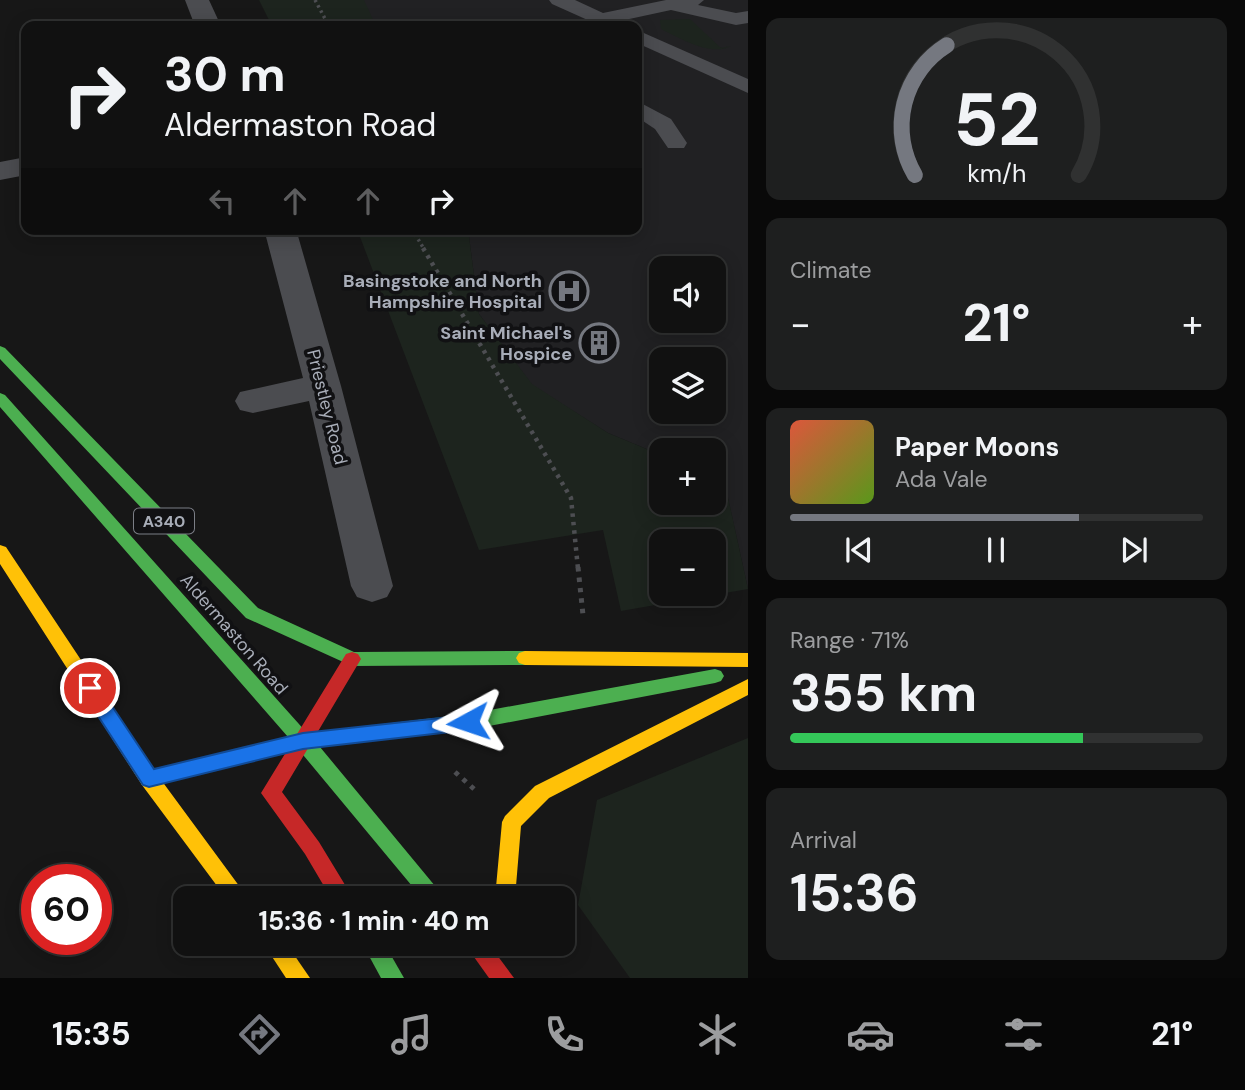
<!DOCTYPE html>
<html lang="en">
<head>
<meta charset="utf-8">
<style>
	body { margin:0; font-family:"DM Sans",sans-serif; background:#1e1f1f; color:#f1f3f6; height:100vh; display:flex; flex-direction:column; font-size:26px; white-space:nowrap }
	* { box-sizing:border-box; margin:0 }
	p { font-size:23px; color:#9c9d9f }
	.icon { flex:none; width:38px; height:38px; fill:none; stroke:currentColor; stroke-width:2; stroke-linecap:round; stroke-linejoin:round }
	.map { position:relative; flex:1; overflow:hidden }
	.details { display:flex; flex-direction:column; gap:18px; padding:18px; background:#090909; width:497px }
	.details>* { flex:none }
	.top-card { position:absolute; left:21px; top:21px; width:621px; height:214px; border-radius:14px; box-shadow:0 4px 18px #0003,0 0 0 2px #303131; background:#111; color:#f1f3f6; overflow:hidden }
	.fabs { position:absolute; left:649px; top:256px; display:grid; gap:14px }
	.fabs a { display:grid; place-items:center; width:77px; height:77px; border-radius:14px; background:#111; box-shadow:0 4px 18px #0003,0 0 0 2px #303131; font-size:35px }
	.speed { position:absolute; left:21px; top:864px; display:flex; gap:14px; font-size:35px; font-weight:700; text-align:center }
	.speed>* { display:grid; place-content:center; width:91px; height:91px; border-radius:50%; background:#111; box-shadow:0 4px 18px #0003,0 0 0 2px #303131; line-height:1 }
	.speed .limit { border:10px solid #d22; background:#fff; color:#111 }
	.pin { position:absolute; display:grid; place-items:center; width:60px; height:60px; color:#fff; margin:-30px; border:4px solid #fff; border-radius:50%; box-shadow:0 2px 7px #0007 }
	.me { position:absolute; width:77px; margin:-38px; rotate:265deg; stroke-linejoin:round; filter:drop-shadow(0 0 5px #0008) }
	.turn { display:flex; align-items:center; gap:24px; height:147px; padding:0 28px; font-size:32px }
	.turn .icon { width:91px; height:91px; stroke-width:2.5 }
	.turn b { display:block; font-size:49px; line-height:60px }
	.lanes { display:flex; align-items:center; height:66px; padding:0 28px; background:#0003; justify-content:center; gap:35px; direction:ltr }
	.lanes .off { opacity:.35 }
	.big { font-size:52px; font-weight:700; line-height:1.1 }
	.details .widget { flex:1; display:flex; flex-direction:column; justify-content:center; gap:10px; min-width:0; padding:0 24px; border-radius:14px; background:#1e1f1f }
	.details .dial { align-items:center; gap:0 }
	.dial svg { height:182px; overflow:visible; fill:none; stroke:#303131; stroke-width:7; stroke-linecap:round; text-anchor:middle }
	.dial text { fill:#f1f3f6; stroke:none }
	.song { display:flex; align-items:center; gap:21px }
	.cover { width:84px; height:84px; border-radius:10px; background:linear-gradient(135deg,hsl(10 70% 55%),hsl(90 70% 35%)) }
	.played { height:7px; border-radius:4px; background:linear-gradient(90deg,#757880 70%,#303131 70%) }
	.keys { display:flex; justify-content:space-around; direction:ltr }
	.heat { display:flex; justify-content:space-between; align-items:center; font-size:38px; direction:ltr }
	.charge { height:10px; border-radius:5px; background:linear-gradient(90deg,#34c759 71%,#303131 0) }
	.trip { position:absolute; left:173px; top:886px; width:402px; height:70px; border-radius:14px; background:#111; box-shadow:0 4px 18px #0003,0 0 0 2px #303131; font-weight:700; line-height:70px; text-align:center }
	.tabs { display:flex; height:112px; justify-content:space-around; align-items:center; background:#070707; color:#9c9d9f }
	.tabs .icon { width:49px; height:49px }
	.tabs .active { color:#757880 }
	.tabs b { font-size:32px; color:#f1f3f6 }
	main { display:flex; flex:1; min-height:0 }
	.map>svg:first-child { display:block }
</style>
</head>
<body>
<main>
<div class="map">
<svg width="748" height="978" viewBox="0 0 748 978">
	<rect width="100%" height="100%" fill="#171717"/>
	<path fill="#212123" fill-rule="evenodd" d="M356,0H748V589L724,480L714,476V450H662L661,455L608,433L532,385L479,314L468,229H637V26H369ZM662,268H714V320H662ZM662,359H714V411H662Z"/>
	<g fill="#1d241e" fill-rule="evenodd">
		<polygon points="259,0 364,0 376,26 272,26"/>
		<path d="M690,19L721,48L731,46C710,57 680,38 661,29L660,20Z"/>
		<path d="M357,229H468L479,314L532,384L608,433L661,455L662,502H714V476L724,479L748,589L621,611L603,530L479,550ZM662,541H714V593H662Z"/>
		<polygon points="748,738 748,978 630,978 578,905 597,800"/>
	</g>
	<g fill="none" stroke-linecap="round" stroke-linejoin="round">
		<g stroke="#4d4e52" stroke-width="3.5" stroke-dasharray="2.5 3.5" stroke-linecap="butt">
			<polyline points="315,0 329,26"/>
			<polyline points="412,229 424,249"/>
		</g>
		<polyline stroke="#4d4e52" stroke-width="4.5" stroke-dasharray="3.5 5" stroke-linecap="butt" points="423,248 571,498 578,569"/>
		<g stroke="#4d4e52" stroke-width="5" stroke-dasharray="4.5 6" stroke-linecap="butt">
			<polyline points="578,567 583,615"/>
			<polyline points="455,772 474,789"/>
		</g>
		<g fill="#4b4c50" fill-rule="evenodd">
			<polygon points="549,0 575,0 603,13 666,0 704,0 698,5 736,13 748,11 748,23 736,25 671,10 620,21 626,26 601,26 552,4"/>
			<polygon points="637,30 748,79 748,93 637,43"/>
			<polygon points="637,101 671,119 687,143 684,148 668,148 655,129 637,117"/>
		</g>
		<g fill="#4b4c50" fill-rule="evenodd">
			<polygon points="185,0 209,0 221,26 195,26"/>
			<polygon points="26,157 26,175 0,180 0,162"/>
			<polygon points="264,229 296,229 341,386 393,586 387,597 372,602 357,597 351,586 309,401 253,413 240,410 235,401 240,392 303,378"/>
		</g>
		<g fill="#4caf50" fill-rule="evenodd">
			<polygon points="0,346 5,348 258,608 354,652 525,651 531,653 534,658 531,663 525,665 352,666 246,618 0,359"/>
			<polygon points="0,393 5,395 307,733 468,714 715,669 721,671 724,676 721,681 715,683 468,730 320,747 445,898 422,898 299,750 149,787 142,785 139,779 142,773 149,771 288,737 0,407"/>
			<polygon points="362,943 384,943 404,978 381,978"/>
		</g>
		<g fill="#ffc107" fill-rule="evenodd">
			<polygon points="0,545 6,547 156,773 248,898 226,898 142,785 0,564"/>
			<polygon points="525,651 748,653 748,667 525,665 519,663 516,658 519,653"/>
			<polygon points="748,679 748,695 549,798 521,826 515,898 495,898 502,822 505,816 535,786"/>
			<polygon points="263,943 286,943 310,978 286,978"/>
		</g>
		<g fill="#c62828" fill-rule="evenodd">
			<polygon points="352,652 358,654 361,659 282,792 319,842 353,898 331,898 305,854 261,793 346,654"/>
			<polygon points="464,943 488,943 514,978 489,978"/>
		</g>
	</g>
	<polygon fill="#1a73e8" stroke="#114b97" stroke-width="2" points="90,680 96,682 154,769 303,733 468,715 474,717 477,722 474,728 468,730 303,749 149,787 143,785 83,693 80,688 83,682"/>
	<defs>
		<g id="hospital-ring" transform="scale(2.0125)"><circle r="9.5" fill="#111113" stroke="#757880" stroke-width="1.5"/><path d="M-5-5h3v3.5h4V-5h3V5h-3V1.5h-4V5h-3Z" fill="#757880"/></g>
		<g id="building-ring" transform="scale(2.0125)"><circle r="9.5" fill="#111113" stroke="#757880" stroke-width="1.5"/><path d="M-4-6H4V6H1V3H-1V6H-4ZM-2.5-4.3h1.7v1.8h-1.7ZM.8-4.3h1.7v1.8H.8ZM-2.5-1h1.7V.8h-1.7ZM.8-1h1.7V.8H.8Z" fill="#757880"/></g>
	</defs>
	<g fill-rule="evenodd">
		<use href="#hospital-ring" x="569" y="291"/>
		<use href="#building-ring" x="599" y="343"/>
	</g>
	<g text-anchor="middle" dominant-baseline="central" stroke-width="7" stroke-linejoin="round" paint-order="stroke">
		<rect fill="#111113" stroke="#7b7e86" stroke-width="2" x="134" y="508.5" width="60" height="25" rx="5"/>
		<g font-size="16" font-weight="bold" fill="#a8adb8">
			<text x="164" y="521">A340</text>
		</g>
		<g font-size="18" font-weight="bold" fill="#a8adb8" stroke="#111113" text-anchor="end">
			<text x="542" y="281">Basingstoke and North<tspan x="542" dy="21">Hampshire Hospital</tspan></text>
			<text x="572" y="333">Saint Michael's<tspan x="572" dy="21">Hospice</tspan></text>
		</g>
		<g font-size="18" fill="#a8adb8" stroke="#111113">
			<text transform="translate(327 407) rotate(76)">Priestley Road</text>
			<text transform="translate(234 634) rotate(49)">Aldermaston Road</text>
		</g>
	</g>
</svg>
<div class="fabs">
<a><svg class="icon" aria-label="sound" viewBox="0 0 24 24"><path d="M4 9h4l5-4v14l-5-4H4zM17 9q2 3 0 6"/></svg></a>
<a><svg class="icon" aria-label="layers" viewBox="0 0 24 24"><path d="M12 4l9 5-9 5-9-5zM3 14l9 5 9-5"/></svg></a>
<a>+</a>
<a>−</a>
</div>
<div class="speed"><div class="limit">60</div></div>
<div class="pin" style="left:90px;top:688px;background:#d93025"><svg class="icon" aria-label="arrive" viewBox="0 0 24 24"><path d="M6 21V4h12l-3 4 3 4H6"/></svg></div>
<svg class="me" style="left:468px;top:722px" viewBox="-20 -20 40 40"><path d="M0-17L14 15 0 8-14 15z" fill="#1a73e8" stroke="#fff" stroke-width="4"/></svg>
<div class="trip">15:36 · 1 min · 40 m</div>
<div class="top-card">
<div class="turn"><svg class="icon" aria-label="right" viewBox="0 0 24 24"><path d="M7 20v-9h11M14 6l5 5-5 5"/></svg><div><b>30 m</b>Aldermaston Road</div></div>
<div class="lanes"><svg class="icon off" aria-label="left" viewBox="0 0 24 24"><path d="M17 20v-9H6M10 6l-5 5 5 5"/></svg><svg class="icon off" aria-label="ahead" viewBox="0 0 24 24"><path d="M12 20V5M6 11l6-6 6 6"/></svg><svg class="icon off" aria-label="ahead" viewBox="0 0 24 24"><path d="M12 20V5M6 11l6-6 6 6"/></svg><svg class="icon" aria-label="right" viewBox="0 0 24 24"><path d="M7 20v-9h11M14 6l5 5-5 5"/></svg></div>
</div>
</div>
<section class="details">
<div class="widget dial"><svg viewBox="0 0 100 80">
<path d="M14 69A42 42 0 1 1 86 69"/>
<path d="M14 69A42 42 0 0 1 28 12" stroke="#757880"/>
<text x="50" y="56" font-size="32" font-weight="700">52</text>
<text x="50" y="72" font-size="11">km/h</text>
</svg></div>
<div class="widget"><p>Climate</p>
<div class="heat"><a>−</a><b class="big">21°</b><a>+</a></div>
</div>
<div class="widget">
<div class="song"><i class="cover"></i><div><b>Paper Moons</b><p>Ada Vale</p></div></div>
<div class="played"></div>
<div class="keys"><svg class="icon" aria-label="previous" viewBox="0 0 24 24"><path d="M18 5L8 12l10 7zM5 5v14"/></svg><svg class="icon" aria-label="pause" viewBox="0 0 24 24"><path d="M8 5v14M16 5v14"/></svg><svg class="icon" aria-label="next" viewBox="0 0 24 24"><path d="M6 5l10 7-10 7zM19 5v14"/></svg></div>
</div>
<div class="widget"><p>Range · 71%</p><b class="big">355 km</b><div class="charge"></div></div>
<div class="widget"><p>Arrival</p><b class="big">15:36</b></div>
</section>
</main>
<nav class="tabs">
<b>15:35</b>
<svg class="icon active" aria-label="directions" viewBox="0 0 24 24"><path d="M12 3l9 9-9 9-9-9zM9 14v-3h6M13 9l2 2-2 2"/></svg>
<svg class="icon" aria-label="music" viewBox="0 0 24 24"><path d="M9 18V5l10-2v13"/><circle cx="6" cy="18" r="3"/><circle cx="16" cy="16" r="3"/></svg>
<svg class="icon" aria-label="phone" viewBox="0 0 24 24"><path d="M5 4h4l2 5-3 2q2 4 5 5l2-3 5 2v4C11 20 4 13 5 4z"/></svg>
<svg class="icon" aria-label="climate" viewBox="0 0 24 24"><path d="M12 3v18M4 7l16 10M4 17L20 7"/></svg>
<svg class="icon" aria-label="car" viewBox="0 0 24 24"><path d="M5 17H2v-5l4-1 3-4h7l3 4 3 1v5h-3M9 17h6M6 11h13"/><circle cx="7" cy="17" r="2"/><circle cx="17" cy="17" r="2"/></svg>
<svg class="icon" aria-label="filters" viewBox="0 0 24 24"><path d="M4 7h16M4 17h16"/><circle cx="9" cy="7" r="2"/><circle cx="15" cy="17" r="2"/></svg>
<b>21°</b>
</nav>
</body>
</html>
